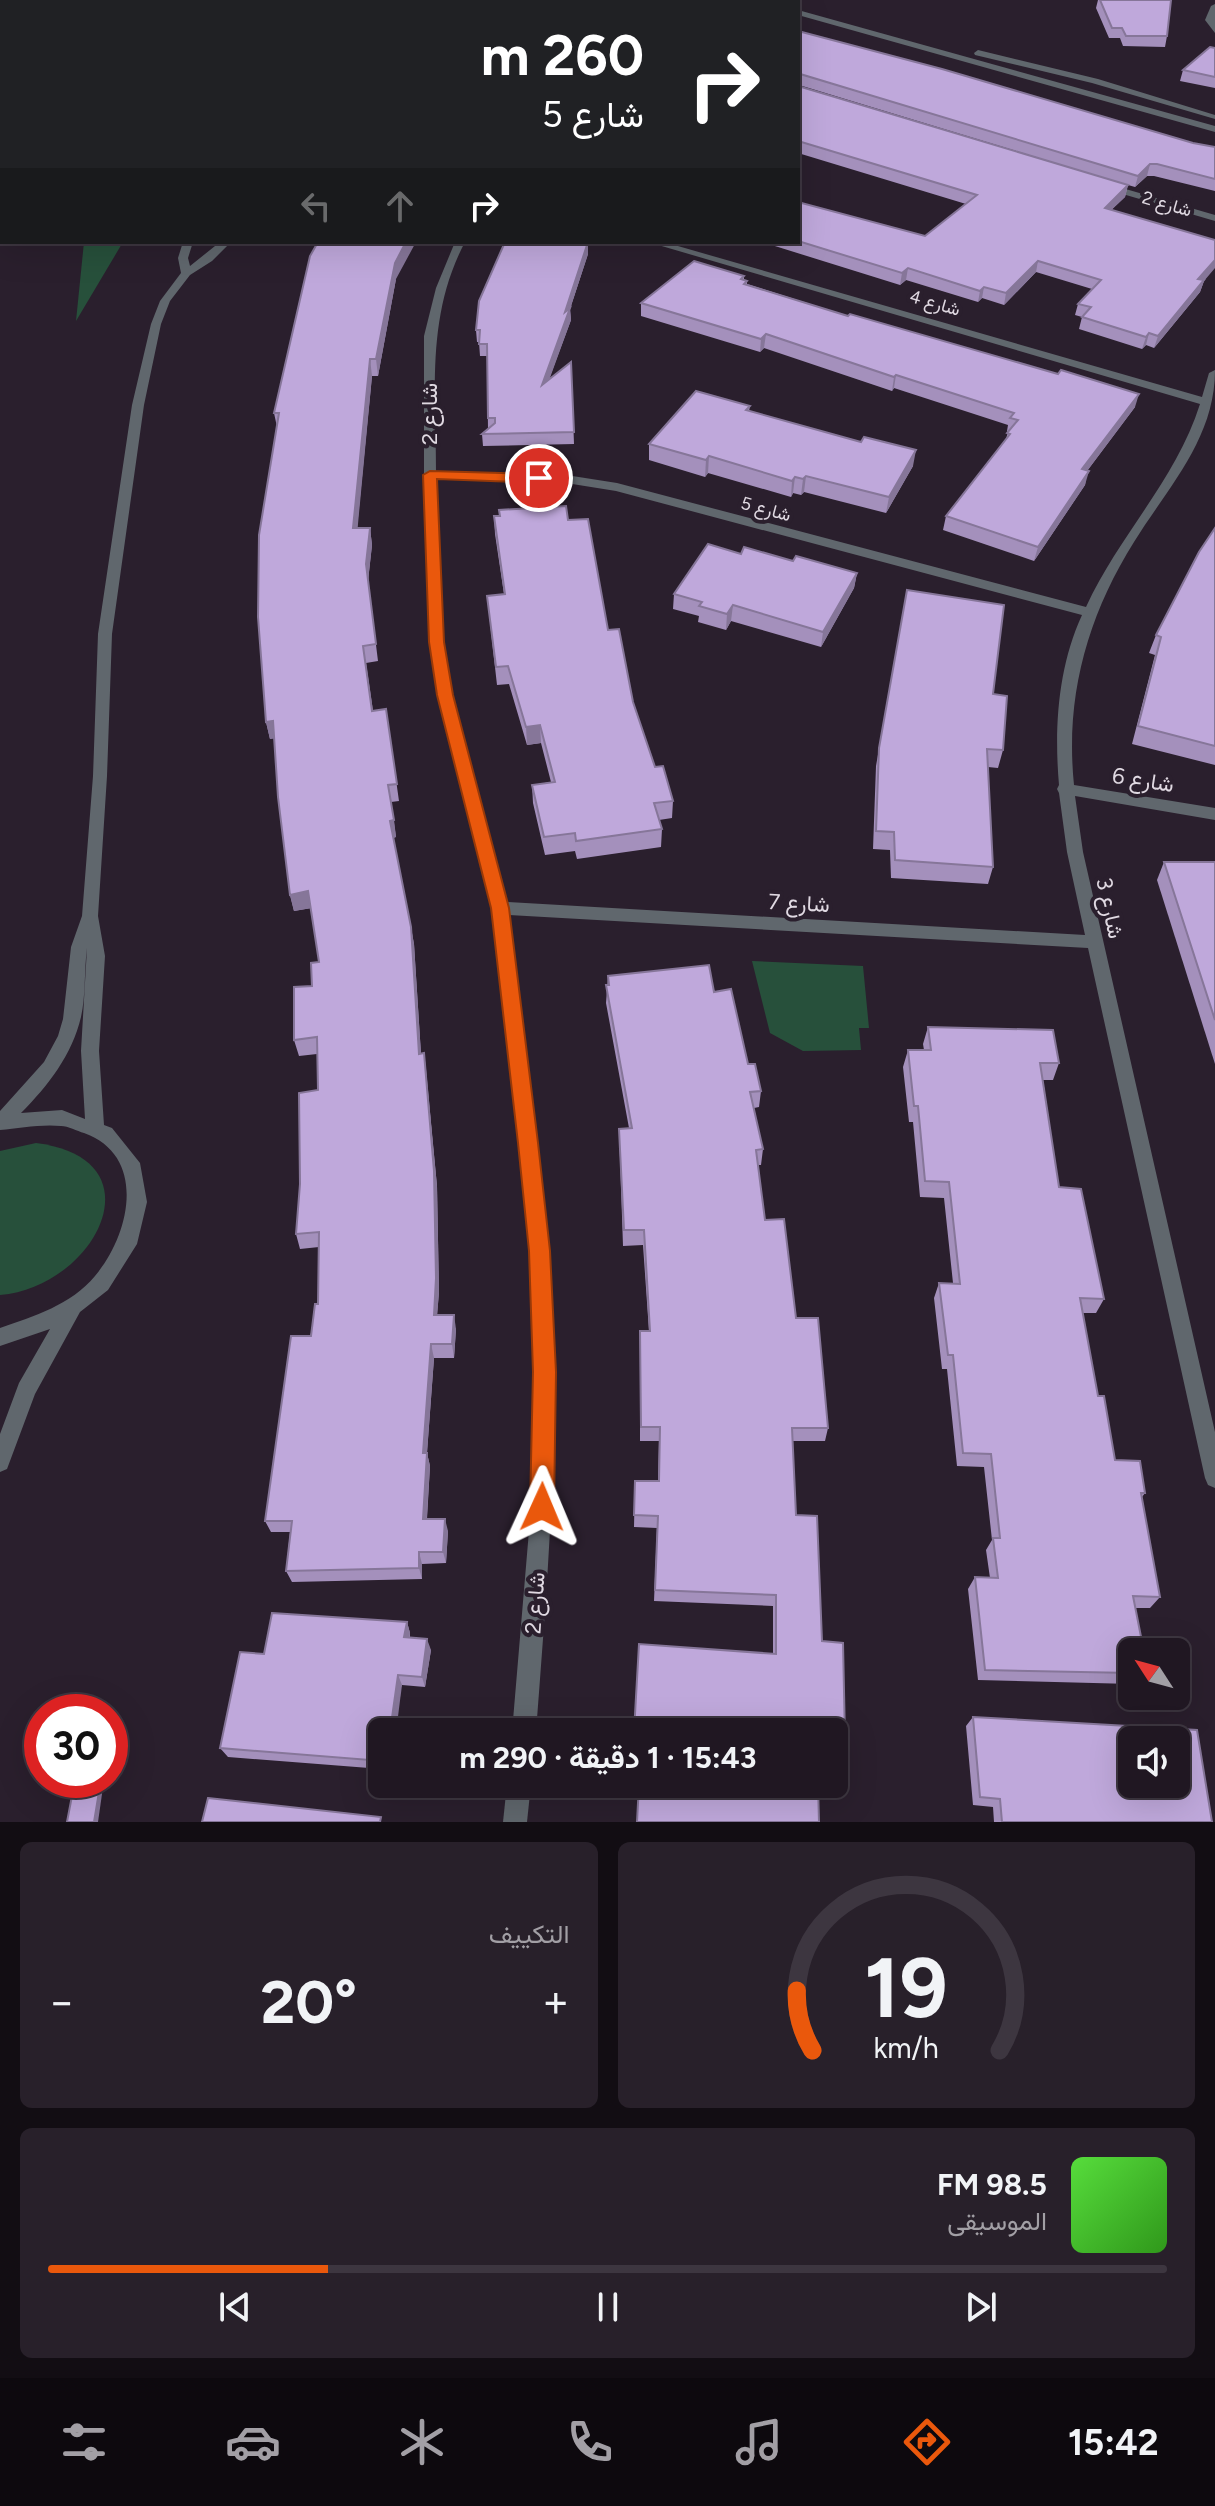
<!DOCTYPE html>
<html lang="ar">
<head>
<meta charset="utf-8">
<style>
	body { margin:0; font-family:Figtree,Vazirmatn,sans-serif; background:#28202a; color:#f1f3f6; direction:rtl; height:100vh; display:flex; flex-direction:column; font-size:30px; white-space:nowrap }
	* { box-sizing:border-box; margin:0 }
	p { font-size:26px; color:#a29fa5 }
	.icon { flex:none; width:44px; height:44px; fill:none; stroke:currentColor; stroke-width:2; stroke-linecap:round; stroke-linejoin:round }
	.map { position:relative; height:1822px; overflow:hidden; direction:ltr }
	.panel { display:flex; flex-direction:column; gap:20px; padding:20px; background:#120d13; flex:1 }
	.panel>* { flex:none }
	.hud { position:absolute; left:0px; top:0px; width:800px; height:244px; box-shadow:0 8px 32px #0002,0 0 0 2px #3d3640; direction:rtl; background:#202124; color:#fff; overflow:hidden }
	.needle { width:52px; rotate:306deg }
	.tools { position:absolute; left:1118px; top:1638px; display:grid; gap:16px }
	.tools a { display:grid; place-items:center; width:72px; height:72px; border-radius:12px; background:#201722; box-shadow:0 8px 32px #0002,0 0 0 2px #3d3640; font-size:40px }
	.speed { position:absolute; left:24px; top:1694px; display:flex; gap:16px; font-size:40px; font-weight:700; text-align:center }
	.speed>* { display:grid; place-content:center; width:104px; height:104px; border-radius:50%; background:#201722; box-shadow:0 8px 32px #0002,0 0 0 2px #3d3640; line-height:1 }
	.speed .limit { border:12px solid #d22; background:#fff; color:#111 }
	.pin { position:absolute; display:grid; place-items:center; width:68px; height:68px; color:#fff; margin:-34px; border:4px solid #fff; border-radius:50%; box-shadow:0 2px 8px #0007 }
	.me { position:absolute; width:88px; margin:-44px; rotate:1deg; stroke-linejoin:round; filter:drop-shadow(0 0 6px #0008) }
	.turn { display:flex; align-items:center; gap:28px; height:168px; padding:0 24px; font-size:36px }
	.turn .icon { width:104px; height:104px; stroke-width:2.5 }
	.turn b { display:block; font-size:56px; line-height:68px }
	.lanes { display:flex; align-items:center; height:76px; padding:0 24px; background:#0003; justify-content:center; gap:40px; direction:ltr }
	.lanes .off { opacity:.35 }
	.big { font-size:60px; font-weight:700; line-height:1.1 }
	.panel .card { flex:1; display:flex; flex-direction:column; justify-content:center; gap:12px; min-width:0; padding:0 28px; border-radius:12px; background:#28202a }
	.panel .dial { align-items:center; gap:0 }
	.dial svg { height:208px; overflow:visible; fill:none; stroke:#3d3640; stroke-width:7; stroke-linecap:round; text-anchor:middle }
	.dial text { fill:#f1f3f6; stroke:none }
	.song { display:flex; align-items:center; gap:24px }
	.cover { width:96px; height:96px; border-radius:12px; background:linear-gradient(135deg,hsl(110 70% 55%),hsl(110 70% 35%)) }
	.played { height:8px; border-radius:4px; background:linear-gradient(90deg,#ea580c 25%,#3d3640 25%) }
	.keys { display:flex; justify-content:space-around; direction:ltr }
	.heat { display:flex; justify-content:space-between; align-items:center; font-size:44px; direction:ltr }
	.panel .tiles { flex:1; display:grid; gap:20px; grid-template-columns:1fr 1fr }
	.card:last-child { grid-column:span 2 }
	.trip { position:absolute; left:368px; top:1718px; width:480px; height:80px; border-radius:12px; background:#201722; box-shadow:0 8px 32px #0002,0 0 0 2px #3d3640; font-weight:700; line-height:80px; text-align:center; direction:rtl }
	.tab-bar { display:flex; height:128px; justify-content:space-around; align-items:center; background:#0d090e; color:#a29fa5 }
	.tab-bar .icon { width:56px; height:56px }
	.tab-bar .selected { color:#ea580c }
	.tab-bar b { font-size:36px; color:#f1f3f6 }
	.map>svg:first-child { display:block }
</style>
</head>
<body>
<div class="map">
<svg width="1215" height="1822" viewBox="0 0 1215 1822">
	<rect width="100%" height="100%" fill="#2a1f2d"/>
	<g fill="#27503b">
		<polygon points="84,242 123,242 76,321"/>
		<polygon points="752,961 863,966 869,1028 859,1028 861,1050 803,1051 770,1033"/>
		<path d="M36,1143C162,1159 95,1287 0,1295V1151Z"/>
	</g>
	<g fill="none" stroke-linecap="round" stroke-linejoin="round">
		<g fill="#60676d" fill-rule="evenodd">
			<polygon points="753,0 766,0 768,2 755,2"/>
			<polygon points="779,0 792,0 794,2 781,2"/>
			<polygon points="1215,4 1215,33 1205,20 1211,6"/>
			<polygon points="798,10 1215,126 1215,132 798,15"/>
			<polygon points="978,50 1098,79 1215,115 1215,119 1092,83 975,55 974,53"/>
			<polygon points="1105,183 1215,215 1215,221 1102,188 1100,186"/>
			<path d="M183,242H193L188,258L190,266L220,242H231L212,261L190,275L170,301L161,324L144,405L112,634L107,776L98,916L105,956L99,1051L104,1125L112,1128L140,1163L147,1202L137,1244L108,1290L80,1312L35,1394L7,1469L0,1472V1434L19,1383L50,1329L0,1346V1328C34,1316 71,1305 95,1276C130,1235 148,1156 84,1133C77,1131 68,1126 61,1126C42,1124 19,1128 0,1130V1111L44,1062L58,1036L63,1019L71,947L82,916L93,776L98,634L132,405L151,324L160,301L181,273L178,258ZM87,948L81,1051L85,1119L62,1110L21,1113C48,1086 72,1055 81,1017C86,995 84,971 87,948Z"/>
			<path d="M455,242H465C426,316 436,391 436,472L566,475L617,483L1086,607C1119,535 1176,480 1200,404L648,242H664L1202,397L1209,373L1215,370C1215,439 1168,487 1134,542C1087,617 1065,697 1074,785L1215,808V820L1075,796L1083,852L1215,1432V1488L1208,1485L1205,1478L1088,948L509,915C527,1067 553,1221 554,1374C555,1494 545,1613 536,1732H512L531,1507L534,1372L530,1251L492,908L438,695L429,642L424,475V336L436,288ZM436,479L566,483L616,491L1082,615C1058,667 1054,728 1059,785L1057,789L1059,793L1067,852L1085,935L506,902L452,695L443,642Z"/>
			<polygon points="507,1784 531,1784 527,1822 503,1822"/>
		</g>
		<g fill="#b3c4d5" fill-rule="evenodd">
			<polygon points="2,2 2,12 0,13 0,3"/>
			<polygon points="0,96 2,96 0,108"/>
		</g>
	</g>
	<g fill="#a490bc" fill-rule="evenodd">
		<polygon points="1098,0 1171,0 1167,36 1165,47 1123,46 1120,38 1109,38 1096,8"/>
		<path d="M798,31L1193,143L1215,147V191L1154,176H1147L1135,187L1128,185L1125,197L1111,210L1204,281L1200,292L1154,348L1146,345L1142,349L1079,329L1082,317L1075,315L1078,304L1092,289L1036,272L1004,305L982,298L978,302L906,280L900,285L762,242H798V202L925,236L966,204L798,153ZM799,85L1128,185L798,86Z"/>
		<polygon points="1215,48 1215,88 1180,81 1183,70"/>
		<polygon points="588,242 588,254 570,309 571,320 549,379 571,362 574,444 483,446 482,434 488,429 487,356 480,356 479,342 477,342 476,330"/>
		<polygon points="744,276 744,280 747,281 747,284 1135,407 1087,471 1085,485 1034,561 943,530 946,516 1006,439 1008,432 1007,431 1008,425 894,388 892,391 764,348 760,352 641,316 641,303"/>
		<polygon points="396,279 378,376 372,376 357,528 370,528 372,545 368,581 378,661 366,663 373,711 386,709 399,801 391,802 396,837 393,838 414,944 421,1054 424,1053 426,1069 437,1186 439,1292 437,1315 456,1329 454,1358 434,1358 427,1453 430,1466 427,1519 448,1531 446,1563 422,1564 422,1579 292,1582 286,1571 290,1532 271,1532 265,1521 318,1304 319,1247 300,1249 296,1234 318,1090 317,1054 299,1056 294,1040 319,962 311,908 294,911 290,895 274,738 270,739 266,722 277,427 274,413"/>
		<polygon points="750,406 749,411 913,466 886,513 804,492 801,495 793,493 791,497 708,473 705,477 649,460 649,444"/>
		<polygon points="494,516 568,520 608,630 655,767 673,801 672,818 659,820 662,829 661,847 577,859 575,851 545,855 533,803 532,785 551,782 541,743 527,745 509,684 497,685 487,596 504,594 495,534"/>
		<polygon points="1215,528 1215,765 1132,744 1155,655 1149,653 1156,635"/>
		<polygon points="741,554 793,561 857,573 854,588 821,647 731,621 726,630 698,622 699,616 673,609 674,594"/>
		<polygon points="907,590 993,694 1003,750 998,768 988,767 993,867 988,884 891,878 890,850 873,849 876,766"/>
		<polygon points="1164,862 1215,862 1215,1064 1157,880"/>
		<polygon points="608,976 714,992 761,1091 759,1107 754,1108 763,1149 761,1165 758,1165 765,1220 796,1318 828,1428 825,1441 792,1441 796,1515 822,1641 846,1786 841,1795 818,1793 773,1654 773,1606 654,1601 657,1528 634,1527 635,1481 658,1481 659,1441 640,1441 640,1331 649,1331 643,1245 623,1246 619,1129 629,1128 606,1003"/>
		<polygon points="928,1027 1059,1063 1053,1080 1043,1080 1059,1187 1104,1299 1096,1313 1083,1313 1098,1396 1115,1460 1145,1493 1142,1497 1160,1597 1150,1608 1136,1608 1132,1652 1132,1684 978,1680 968,1589 975,1577 990,1578 986,1550 992,1540 984,1467 957,1466 947,1369 942,1369 934,1298 939,1283 953,1283 944,1198 920,1197 913,1122 909,1122 903,1067 908,1050 924,1050 923,1044"/>
		<polygon points="407,1622 410,1633 410,1638 431,1650 425,1687 402,1685 382,1732 382,1769 228,1757 220,1748 264,1654"/>
		<polygon points="973,1717 1212,1822 994,1822 993,1807 973,1805 966,1726"/>
	</g>
	<g fill="#867699">
		<polygon points="1150,164 1147,176 1135,187 1138,176"/>
		<polygon points="1128,185 1125,197 1102,219 1105,208"/>
		<polygon points="406,242 416,242 396,279 378,376 376,359 395,263"/>
		<polygon points="588,242 588,254 570,309 571,320 543,397 542,385"/>
		<polygon points="1215,260 1215,268 1204,281 1200,292 1154,348 1158,336 1198,279"/>
		<polygon points="1038,261 1036,272 1004,305 1006,293"/>
		<polygon points="908,268 906,280 900,285 902,273"/>
		<polygon points="984,287 982,298 978,302 980,291"/>
		<polygon points="1149,333 1146,345 1142,349 1146,337"/>
		<polygon points="766,334 764,348 760,352 761,339"/>
		<polygon points="370,359 372,376 356,545 353,528"/>
		<polygon points="896,375 894,388 892,391 894,377"/>
		<polygon points="1139,394 1135,407 1078,483 1082,469"/>
		<polygon points="916,450 913,466 886,513 889,497"/>
		<polygon points="709,456 708,473 705,477 706,460"/>
		<polygon points="1089,471 1085,485 1034,561 1038,547"/>
		<polygon points="806,476 804,492 801,495 803,479"/>
		<polygon points="795,477 793,493 791,497 792,481"/>
		<polygon points="370,528 372,545 368,581 378,661 366,564"/>
		<polygon points="857,573 854,588 821,647 823,632"/>
		<polygon points="733,605 731,621 726,630 727,614"/>
		<polygon points="273,721 277,738 270,739 266,722"/>
		<polygon points="540,725 541,743 527,745 526,727"/>
		<polygon points="394,820 396,837 392,838 390,821"/>
		<polygon points="308,891 312,908 294,911 290,895"/>
		<polygon points="411,927 414,944 422,1070 419,1054"/>
		<polygon points="424,1053 437,1186 439,1292 436,1329 434,1315"/>
		<polygon points="454,1315 456,1329 454,1358 452,1344"/>
		<polygon points="431,1344 434,1358 426,1466 423,1453"/>
		<polygon points="427,1453 430,1466 426,1531 423,1519"/>
		<polygon points="445,1519 448,1531 446,1563 443,1552"/>
		<polygon points="419,1552 422,1564 422,1579 419,1568"/>
		<polygon points="407,1622 410,1633 408,1648 404,1637"/>
		<polygon points="427,1639 431,1650 425,1687 422,1677"/>
		<polygon points="398,1675 402,1685 396,1732 390,1732"/>
		<polygon points="101,1780 104,1780 98,1822 94,1822"/>
	</g>
	<g fill="#bfa8db" stroke="#867699" stroke-width="2" fill-rule="evenodd">
		<polygon points="1100,0 1171,0 1167,36 1126,36 1122,28 1112,28"/>
		<polygon points="798,31 942,69 1193,143 1215,147 1215,179 1157,164 1150,164 1138,176 800,74 798,76"/>
		<polygon points="1210,47 1215,48 1215,77 1183,70"/>
		<polygon points="798,86 1128,185 1105,208 1215,240 1215,260 1198,279 1204,280 1158,336 1149,333 1146,337 1082,317 1091,307 1078,304 1101,280 1038,261 1006,293 984,287 980,291 908,268 902,273 798,241 798,202 925,236 977,195 798,141"/>
		<polygon points="318,242 406,242 395,263 376,359 370,359 353,528 370,528 366,564 376,644 363,646 372,711 386,709 397,784 388,785 394,820 390,821 411,927 419,1054 424,1053 434,1171 436,1278 434,1315 454,1315 452,1344 431,1344 423,1453 427,1453 423,1519 445,1519 443,1552 419,1552 419,1568 286,1571 292,1521 265,1521 291,1336 311,1336 315,1304 318,1304 319,1232 296,1234 300,1184 299,1093 318,1090 317,1037 294,1040 294,987 312,986 311,963 319,962 308,891 290,895 278,797 273,721 266,722 258,617 259,535 279,413 274,413 310,256"/>
		<polygon points="505,242 588,242 565,312 570,308 542,385 571,362 574,432 482,434 495,423 495,418 488,418 487,344 479,344 480,330 476,330 479,301"/>
		<polygon points="694,261 744,276 741,279 747,281 744,284 848,316 850,314 1058,374 1061,370 1139,394 1082,469 1089,471 1038,547 946,516 1010,434 1007,433 1018,420 1010,418 1014,413 896,375 894,377 766,334 761,339 641,303"/>
		<polygon points="696,391 750,406 746,410 861,442 864,437 916,450 889,497 806,476 803,479 795,477 792,481 709,456 706,460 649,444"/>
		<polygon points="566,506 568,520 588,519 608,630 619,629 633,702 655,767 663,766 673,801 654,803 662,829 576,841 575,833 544,837 532,785 555,782 540,725 526,727 508,666 496,667 487,596 505,594 494,516 500,516 499,510"/>
		<polygon points="1215,528 1215,746 1138,726 1161,637 1156,635 1199,552"/>
		<polygon points="708,544 741,554 744,547 793,561 796,556 857,573 823,632 733,605 727,614 699,606 702,602 674,594"/>
		<polygon points="907,590 1004,605 993,694 1007,696 1003,750 987,749 993,867 895,860 894,832 876,831 879,748"/>
		<polygon points="1164,862 1215,862 1215,1020"/>
		<polygon points="709,965 714,992 731,989 748,1064 755,1064 761,1091 750,1092 763,1149 756,1150 765,1220 784,1219 796,1318 818,1318 828,1428 792,1428 796,1515 817,1516 822,1641 843,1643 846,1786 818,1784 819,1822 637,1822 639,1784 834,1784 834,1732 634,1732 639,1644 776,1654 776,1595 655,1590 658,1516 634,1515 635,1481 659,1481 660,1427 641,1427 640,1331 650,1331 644,1230 624,1230 619,1129 632,1128 606,985 609,985 608,976"/>
		<polygon points="928,1027 1053,1030 1059,1063 1040,1063 1059,1187 1081,1189 1104,1299 1080,1298 1098,1396 1104,1396 1115,1460 1140,1461 1145,1493 1141,1493 1160,1597 1133,1596 1144,1652 1132,1652 1132,1673 985,1670 975,1577 998,1578 993,1538 1000,1538 991,1454 963,1453 953,1355 948,1355 939,1283 960,1284 949,1182 925,1181 918,1106 914,1106 908,1050 931,1050"/>
		<polygon points="272,1613 407,1622 404,1637 427,1639 422,1677 398,1675 390,1732 382,1732 382,1761 220,1748 240,1652 264,1654"/>
		<path d="M973,1717L1197,1730L1212,1822H1002L1000,1799L980,1797ZM1132,1740H1176V1784H1132Z"/>
		<polygon points="75,1780 101,1780 94,1822 67,1822"/>
		<polygon points="208,1798 381,1817 380,1822 202,1822"/>
	</g>
	<polygon fill="#ea580c" stroke="#983908" stroke-width="2" points="430,471 539,474 546,478 539,483 437,479 444,642 453,695 509,908 538,1143 550,1251 556,1372 554,1507 551,1516 542,1519 533,1516 530,1507 533,1372 529,1251 518,1143 491,908 437,695 429,642 423,475"/>
	<g text-anchor="middle" dominant-baseline="central" stroke-width="8" stroke-linejoin="round" paint-order="stroke">
		<g font-size="18" fill="#e0d9e2" stroke="#2a1f2d">
			<text transform="translate(1167 204) rotate(16)">شارع 2</text>
			<text transform="translate(935 303) rotate(16)">شارع 4</text>
			<text transform="translate(766 509) rotate(15)">شارع 5</text>
		</g>
		<g font-size="22" fill="#e0d9e2" stroke="#2a1f2d">
			<text transform="translate(429 414) rotate(-90)">شارع 2</text>
			<text transform="translate(1143 780) rotate(9)">شارع 6</text>
			<text transform="translate(799 903) rotate(3)">شارع 7</text>
			<text transform="translate(1110 908) rotate(78)">شارع 3</text>
			<text transform="translate(535 1603) rotate(-86)">شارع 2</text>
		</g>
	</g>
</svg>
<div class="tools">
<a><svg class="needle" viewBox="-14 -14 28 28"><path d="M0-13l5 13h-10z" fill="#e53935"/><path d="M0 13l5-13h-10z" fill="#a29fa5"/></svg></a>
<a><svg class="icon" aria-label="sound" viewBox="0 0 24 24"><path d="M4 9h4l5-4v14l-5-4H4zM17 9q2 3 0 6"/></svg></a>
</div>
<div class="speed"><div class="limit">30</div></div>
<div class="pin" style="left:539px;top:478px;background:#d93025"><svg class="icon" aria-label="arrive" viewBox="0 0 24 24"><path d="M6 21V4h12l-3 4 3 4H6"/></svg></div>
<svg class="me" style="left:542px;top:1507px" viewBox="-20 -20 40 40"><path d="M0-17L14 15 0 8-14 15z" fill="#ea580c" stroke="#fff" stroke-width="4"/></svg>
<div class="trip">15:43 · 1 دقيقة · 290 m</div>
<div class="hud">
<div class="turn"><svg class="icon" aria-label="right" viewBox="0 0 24 24"><path d="M7 20v-9h11M14 6l5 5-5 5"/></svg><div><b>260 m</b>شارع 5</div></div>
<div class="lanes"><svg class="icon off" aria-label="left" viewBox="0 0 24 24"><path d="M17 20v-9H6M10 6l-5 5 5 5"/></svg><svg class="icon off" aria-label="ahead" viewBox="0 0 24 24"><path d="M12 20V5M6 11l6-6 6 6"/></svg><svg class="icon" aria-label="right" viewBox="0 0 24 24"><path d="M7 20v-9h11M14 6l5 5-5 5"/></svg></div>
</div>
</div>
<section class="panel">
<div class="tiles">
<div class="card dial"><svg viewBox="0 0 100 80">
<path d="M14 69A42 42 0 1 1 86 69"/>
<path d="M14 69A42 42 0 0 1 8 46" stroke="#ea580c"/>
<text x="50" y="56" font-size="32" font-weight="700">19</text>
<text x="50" y="72" font-size="11">km/h</text>
</svg></div>
<div class="card"><p>التكييف</p>
<div class="heat"><a>−</a><b class="big">20°</b><a>+</a></div>
</div>
<div class="card">
<div class="song"><i class="cover"></i><div><b>98.5 FM</b><p>الموسيقى</p></div></div>
<div class="played"></div>
<div class="keys"><svg class="icon" aria-label="previous" viewBox="0 0 24 24"><path d="M18 5L8 12l10 7zM5 5v14"/></svg><svg class="icon" aria-label="pause" viewBox="0 0 24 24"><path d="M8 5v14M16 5v14"/></svg><svg class="icon" aria-label="next" viewBox="0 0 24 24"><path d="M6 5l10 7-10 7zM19 5v14"/></svg></div>
</div>
</div>
</section>
<nav class="tab-bar">
<b>15:42</b>
<svg class="icon selected" aria-label="directions" viewBox="0 0 24 24"><path d="M12 3l9 9-9 9-9-9zM9 14v-3h6M13 9l2 2-2 2"/></svg>
<svg class="icon" aria-label="music" viewBox="0 0 24 24"><path d="M9 18V5l10-2v13"/><circle cx="6" cy="18" r="3"/><circle cx="16" cy="16" r="3"/></svg>
<svg class="icon" aria-label="phone" viewBox="0 0 24 24"><path d="M5 4h4l2 5-3 2q2 4 5 5l2-3 5 2v4C11 20 4 13 5 4z"/></svg>
<svg class="icon" aria-label="climate" viewBox="0 0 24 24"><path d="M12 3v18M4 7l16 10M4 17L20 7"/></svg>
<svg class="icon" aria-label="car" viewBox="0 0 24 24"><path d="M5 17H2v-5l4-1 3-4h7l3 4 3 1v5h-3M9 17h6M6 11h13"/><circle cx="7" cy="17" r="2"/><circle cx="17" cy="17" r="2"/></svg>
<svg class="icon" aria-label="filters" viewBox="0 0 24 24"><path d="M4 7h16M4 17h16"/><circle cx="9" cy="7" r="2"/><circle cx="15" cy="17" r="2"/></svg>
</nav>
</body>
</html>
